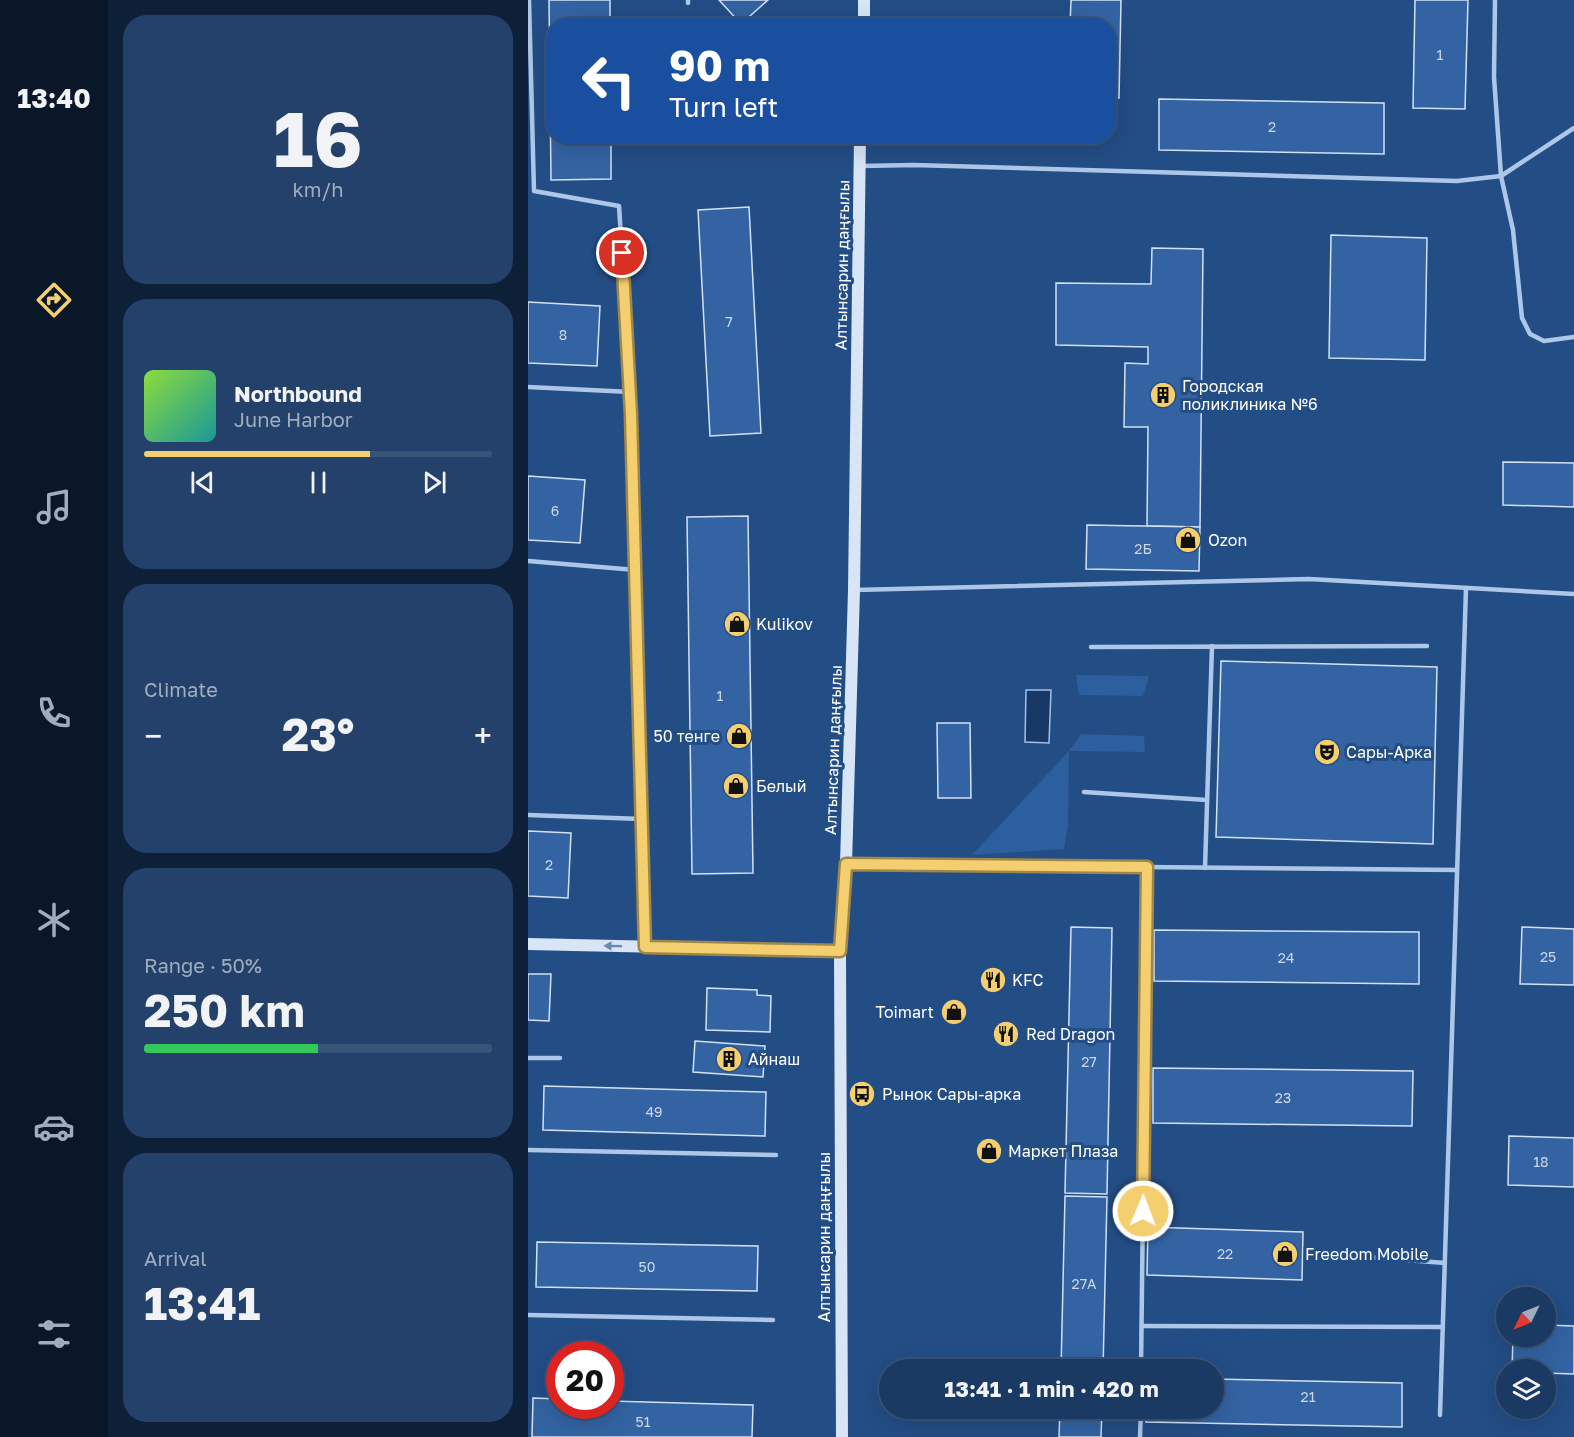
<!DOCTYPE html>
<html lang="en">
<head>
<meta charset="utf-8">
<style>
	body { margin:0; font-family:"Golos Text",sans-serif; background:#23416a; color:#f1f3f6; height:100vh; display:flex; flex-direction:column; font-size:22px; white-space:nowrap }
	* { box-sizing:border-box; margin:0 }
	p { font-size:20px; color:#9fadbf }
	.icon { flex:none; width:33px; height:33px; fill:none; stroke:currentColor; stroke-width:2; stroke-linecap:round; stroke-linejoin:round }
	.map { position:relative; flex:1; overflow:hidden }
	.drawer { display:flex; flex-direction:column; gap:15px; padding:15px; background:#0e2037; width:420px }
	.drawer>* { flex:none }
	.hud { position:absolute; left:18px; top:18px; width:570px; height:126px; border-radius:24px; box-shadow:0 6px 24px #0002,0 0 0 2px #385478; background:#1a4fa0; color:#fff; overflow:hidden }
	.needle { width:39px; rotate:227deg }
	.controls { position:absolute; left:968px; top:1287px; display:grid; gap:12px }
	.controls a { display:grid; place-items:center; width:60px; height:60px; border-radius:50%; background:#1a3a64; box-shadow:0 6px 24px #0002,0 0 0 2px #385478; font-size:30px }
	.speed { position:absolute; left:18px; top:1341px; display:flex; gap:12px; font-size:30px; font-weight:700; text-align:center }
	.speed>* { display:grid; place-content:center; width:78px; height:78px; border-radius:50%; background:#1a3a64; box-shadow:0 6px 24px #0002,0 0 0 2px #385478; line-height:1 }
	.speed .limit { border:9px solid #d22; background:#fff; color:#111 }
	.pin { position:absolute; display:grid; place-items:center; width:51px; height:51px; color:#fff; margin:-26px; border:3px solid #fff; border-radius:50%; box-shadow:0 2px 6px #0007 }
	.me { position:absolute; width:66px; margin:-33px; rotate:1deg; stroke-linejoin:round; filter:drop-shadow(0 0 4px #0008) }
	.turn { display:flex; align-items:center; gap:21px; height:126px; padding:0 24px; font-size:27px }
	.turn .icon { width:78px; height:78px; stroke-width:2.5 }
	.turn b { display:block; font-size:42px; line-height:51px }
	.big { font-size:45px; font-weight:700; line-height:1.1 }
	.drawer .tile { flex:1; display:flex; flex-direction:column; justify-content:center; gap:9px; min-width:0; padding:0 21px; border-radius:24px; background:#23416a }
	.drawer .dial { align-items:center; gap:0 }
	.dial b { font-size:78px; line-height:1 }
	.song { display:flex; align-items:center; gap:18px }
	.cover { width:72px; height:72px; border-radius:9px; background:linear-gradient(135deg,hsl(90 70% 55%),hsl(180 70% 35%)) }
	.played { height:6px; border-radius:3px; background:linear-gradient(90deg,#f4cf70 65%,#385478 65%) }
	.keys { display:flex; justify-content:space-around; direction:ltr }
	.heat { display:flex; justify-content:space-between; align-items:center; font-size:33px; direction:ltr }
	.charge { height:9px; border-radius:4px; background:linear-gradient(90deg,#34c759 50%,#385478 0) }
	.trip { position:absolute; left:351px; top:1359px; width:345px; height:60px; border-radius:30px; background:#1a3a64; box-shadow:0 6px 24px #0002,0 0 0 2px #385478; font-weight:700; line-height:60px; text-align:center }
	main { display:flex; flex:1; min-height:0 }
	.dock { display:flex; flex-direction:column; width:108px; justify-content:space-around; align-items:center; background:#0a1728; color:#9fadbf }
	.dock .icon { width:42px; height:42px }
	.dock .active { color:#f4cf70 }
	.dock b { font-size:27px; color:#f1f3f6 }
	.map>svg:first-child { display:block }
</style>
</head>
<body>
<main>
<nav class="dock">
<b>13:40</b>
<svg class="icon active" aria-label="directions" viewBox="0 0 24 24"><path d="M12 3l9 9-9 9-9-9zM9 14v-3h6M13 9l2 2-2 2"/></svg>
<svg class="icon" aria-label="music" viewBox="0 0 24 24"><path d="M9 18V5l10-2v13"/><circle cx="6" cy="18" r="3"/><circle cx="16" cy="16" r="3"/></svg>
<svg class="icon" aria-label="phone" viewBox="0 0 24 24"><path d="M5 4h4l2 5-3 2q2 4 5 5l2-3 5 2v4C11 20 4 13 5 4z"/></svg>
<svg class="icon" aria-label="climate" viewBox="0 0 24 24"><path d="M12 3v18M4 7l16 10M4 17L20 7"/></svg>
<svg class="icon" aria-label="car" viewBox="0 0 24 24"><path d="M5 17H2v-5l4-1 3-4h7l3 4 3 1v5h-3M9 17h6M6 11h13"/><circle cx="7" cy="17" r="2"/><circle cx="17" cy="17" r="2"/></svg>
<svg class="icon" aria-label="filters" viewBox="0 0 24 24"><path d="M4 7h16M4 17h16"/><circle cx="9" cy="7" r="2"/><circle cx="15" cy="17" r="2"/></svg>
</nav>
<section class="drawer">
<div class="tile dial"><b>16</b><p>km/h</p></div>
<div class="tile">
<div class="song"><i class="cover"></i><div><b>Northbound</b><p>June Harbor</p></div></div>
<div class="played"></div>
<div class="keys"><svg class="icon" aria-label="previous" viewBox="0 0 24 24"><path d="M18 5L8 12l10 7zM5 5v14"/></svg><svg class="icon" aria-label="pause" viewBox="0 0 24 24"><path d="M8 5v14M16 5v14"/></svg><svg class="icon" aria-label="next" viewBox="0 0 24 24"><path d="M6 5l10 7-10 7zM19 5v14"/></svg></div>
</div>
<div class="tile"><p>Climate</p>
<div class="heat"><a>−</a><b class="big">23°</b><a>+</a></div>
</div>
<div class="tile"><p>Range · 50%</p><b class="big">250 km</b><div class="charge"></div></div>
<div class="tile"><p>Arrival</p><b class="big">13:41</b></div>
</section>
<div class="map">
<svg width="1046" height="1437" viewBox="0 0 1046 1437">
	<rect width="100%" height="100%" fill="#234d85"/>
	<g fill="#2d5e9d">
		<polygon points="548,675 621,676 615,696 551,695"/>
		<polygon points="553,734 616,736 617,752 541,751 540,825 536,849 444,855 541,751"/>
	</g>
	<polygon fill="#183865" stroke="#a1c2ea" stroke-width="1.5" points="498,690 523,690 521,743 497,742"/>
	<g fill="#3363a2" stroke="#d1e2f7" stroke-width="1.5">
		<polygon points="21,0 82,0 82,26 26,26 26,136 83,136 83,179 23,180"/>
		<polygon points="191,0 240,0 213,24"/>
		<polygon points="543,0 593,0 591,98 580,98 580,26 542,26"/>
		<polygon points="887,0 940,0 937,109 885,108"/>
		<polygon points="631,99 856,103 856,154 631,150"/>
		<polygon points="221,207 233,433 182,436 170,210"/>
		<polygon points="803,235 899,238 897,360 801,358"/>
		<polygon points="624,248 675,249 672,527 619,526 620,427 596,427 597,363 620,364 620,347 528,345 528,283 623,284"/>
		<polygon points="0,302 72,306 69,366 0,363"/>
		<polygon points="975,462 1046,463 1046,507 975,505"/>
		<polygon points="0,476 57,480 52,543 0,540"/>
		<polygon points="220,516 225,873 164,874 159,517"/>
		<polygon points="559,525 672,527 671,571 558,569"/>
		<polygon points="693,661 909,667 905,844 688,837"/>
		<polygon points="409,723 442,723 443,798 410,798"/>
		<polygon points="0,831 43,833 40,898 0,896"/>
		<polygon points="543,927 584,928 579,1194 537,1193"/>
		<polygon points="994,927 1046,929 1046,985 992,984"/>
		<polygon points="626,930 891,932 891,984 626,981"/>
		<polygon points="0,974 23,974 21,1021 0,1020"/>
		<polygon points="179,988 229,990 229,995 243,996 242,1032 178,1030"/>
		<polygon points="167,1041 237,1046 235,1077 165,1072"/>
		<polygon points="625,1068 885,1071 884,1126 625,1123"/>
		<polygon points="16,1086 238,1092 237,1136 15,1130"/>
		<polygon points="981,1136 1046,1138 1046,1187 980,1185"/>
		<polygon points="537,1196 579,1197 575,1370 533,1370"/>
		<polygon points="620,1227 775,1232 774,1280 619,1275"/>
		<polygon points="9,1242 230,1246 229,1291 8,1287"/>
		<polygon points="1017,1325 1046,1326 1046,1374 1017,1373 1017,1370 984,1370 985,1336 1017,1336"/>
		<polygon points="686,1379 874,1383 874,1427 618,1422 618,1408 686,1408"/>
		<polygon points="5,1398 32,1399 32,1406 82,1406 82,1401 225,1405 224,1437 4,1437"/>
		<polygon points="532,1408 574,1408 573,1437 531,1437"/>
	</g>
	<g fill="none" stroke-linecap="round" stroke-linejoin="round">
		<g stroke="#adc7e9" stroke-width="4.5">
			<polyline points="967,0 966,77 973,176 985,230 994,318 1002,334 1016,341 1046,337"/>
			<polyline points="160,3 160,0"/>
			<polyline points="332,166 386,165 929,181 973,176 1046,128"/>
			<polyline points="0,387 103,392 91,206 6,191 1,0"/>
			<polyline points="103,392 117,944"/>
			<polyline points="0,561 108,570"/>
			<polyline points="326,590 781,579 1046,594"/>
			<polyline points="563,647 899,646"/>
			<polyline points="556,792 679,800"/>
			<polyline points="0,815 114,819"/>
			<polyline points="320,864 929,870"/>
			<polyline points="677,868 684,646"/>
			<polyline points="0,1058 32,1058"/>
			<polyline points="0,1150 248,1155"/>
			<polyline points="840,1257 917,1263"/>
			<polyline points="0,1315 245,1320"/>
			<polyline points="614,1326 915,1327"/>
			<polyline points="613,1370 619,867"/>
			<polyline points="912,1415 938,588"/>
			<polyline points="612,1437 613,1408"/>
		</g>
		<g stroke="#d7e5f7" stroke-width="12">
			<polyline points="336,26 336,0"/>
			<polyline points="0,944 312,951"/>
			<polyline points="314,1437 312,951 318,864 326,590 332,136"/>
		</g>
	</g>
	<defs><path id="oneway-solid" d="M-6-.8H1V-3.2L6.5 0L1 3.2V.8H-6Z" transform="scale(1.5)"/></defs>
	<use fill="#6b8ab3" href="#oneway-solid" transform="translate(85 946) rotate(-179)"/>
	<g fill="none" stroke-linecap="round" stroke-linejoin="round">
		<g stroke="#9f8749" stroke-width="15">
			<polyline id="route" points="94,253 103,414 117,947 312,951 318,864 619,867 615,1211"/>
		</g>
		<use href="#route" stroke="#f4cf70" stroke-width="10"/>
	</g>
	<defs>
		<g id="building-disc" transform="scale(1.35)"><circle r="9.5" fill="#f4cf70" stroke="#234d85"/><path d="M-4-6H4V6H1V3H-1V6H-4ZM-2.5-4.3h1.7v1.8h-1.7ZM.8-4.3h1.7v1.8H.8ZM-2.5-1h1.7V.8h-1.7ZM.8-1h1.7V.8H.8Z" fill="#111"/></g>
		<g id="shop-disc" transform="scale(1.35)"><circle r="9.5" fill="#f4cf70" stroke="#234d85"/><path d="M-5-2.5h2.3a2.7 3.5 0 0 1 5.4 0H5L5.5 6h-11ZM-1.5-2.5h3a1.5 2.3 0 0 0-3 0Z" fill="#111"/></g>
		<g id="theatre-disc" transform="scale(1.35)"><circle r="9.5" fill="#f4cf70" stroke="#234d85"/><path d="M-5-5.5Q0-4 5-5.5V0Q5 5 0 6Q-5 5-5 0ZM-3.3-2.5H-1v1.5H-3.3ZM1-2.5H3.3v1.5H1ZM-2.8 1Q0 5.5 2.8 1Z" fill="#111"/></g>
		<g id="restaurant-disc" transform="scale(1.35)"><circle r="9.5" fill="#f4cf70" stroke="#234d85"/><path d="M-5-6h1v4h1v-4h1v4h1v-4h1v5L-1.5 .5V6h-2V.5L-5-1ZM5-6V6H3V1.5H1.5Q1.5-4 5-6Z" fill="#111"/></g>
		<g id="bus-disc" transform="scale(1.35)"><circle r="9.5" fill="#f4cf70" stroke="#234d85"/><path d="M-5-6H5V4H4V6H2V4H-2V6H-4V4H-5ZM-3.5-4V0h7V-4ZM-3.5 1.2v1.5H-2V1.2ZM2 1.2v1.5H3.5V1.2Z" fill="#111"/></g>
	</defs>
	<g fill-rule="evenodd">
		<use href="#building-disc" x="635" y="395"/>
		<use href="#shop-disc" x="660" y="540"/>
		<use href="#shop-disc" x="209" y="624"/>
		<use href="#shop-disc" x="211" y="736"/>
		<use href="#theatre-disc" x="799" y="752"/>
		<use href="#shop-disc" x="208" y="786"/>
		<use href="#restaurant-disc" x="465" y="980"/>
		<use href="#shop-disc" x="426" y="1012"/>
		<use href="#restaurant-disc" x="478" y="1034"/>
		<use href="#building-disc" x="201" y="1059"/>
		<use href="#bus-disc" x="334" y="1094"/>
		<use href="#shop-disc" x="461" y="1151"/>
		<use href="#shop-disc" x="757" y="1254"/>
	</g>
	<g text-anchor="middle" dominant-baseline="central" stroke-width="6" stroke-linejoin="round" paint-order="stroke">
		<g font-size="14" fill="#ccd8e8">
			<text x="912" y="54">1</text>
			<text x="744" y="126">2</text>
			<text x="201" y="321">7</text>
			<text x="35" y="334">8</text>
			<text x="27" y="510">6</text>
			<text x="615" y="548">2Б</text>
			<text x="192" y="695">1</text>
			<text x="21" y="864">2</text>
			<text x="1020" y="956">25</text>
			<text x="758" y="957">24</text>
			<text x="561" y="1061">27</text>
			<text x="755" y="1097">23</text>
			<text x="126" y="1111">49</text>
			<text x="1013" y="1161">18</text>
			<text x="697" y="1253">22</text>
			<text x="119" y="1266">50</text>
			<text x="556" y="1283">27А</text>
			<text x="780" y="1396">21</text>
			<text x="115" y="1421">51</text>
		</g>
		<g font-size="16" fill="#fff" stroke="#234d85">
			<text transform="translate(314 265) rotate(-89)">Алтынсарин даңғылы</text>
			<text transform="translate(305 750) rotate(-88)">Алтынсарин даңғылы</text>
			<text transform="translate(296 1237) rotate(-90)">Алтынсарин даңғылы</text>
		</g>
		<g font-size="16" fill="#fff" stroke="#234d85" text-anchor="start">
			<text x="654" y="386">Городская<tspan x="654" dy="18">поликлиника №6</tspan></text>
			<text x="680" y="540">Ozon</text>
			<text x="228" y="624">Kulikov</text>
			<text x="192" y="736" text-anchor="end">50 тенге</text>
			<text x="818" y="752">Сары-Арка</text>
			<text x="228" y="786">Белый</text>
			<text x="484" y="980">KFC</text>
			<text x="406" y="1012" text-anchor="end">Toimart</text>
			<text x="498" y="1034">Red Dragon</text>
			<text x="220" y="1059">Айнаш</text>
			<text x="354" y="1094">Рынок Сары-арка</text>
			<text x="480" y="1151">Маркет Плаза</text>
			<text x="777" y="1254">Freedom Mobile</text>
		</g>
	</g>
</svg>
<div class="controls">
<a><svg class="needle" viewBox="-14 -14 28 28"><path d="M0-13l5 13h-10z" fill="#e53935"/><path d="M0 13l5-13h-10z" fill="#9fadbf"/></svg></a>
<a><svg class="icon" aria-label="layers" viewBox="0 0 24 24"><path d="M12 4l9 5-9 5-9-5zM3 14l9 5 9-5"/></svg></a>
</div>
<div class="speed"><div class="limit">20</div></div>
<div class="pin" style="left:94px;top:253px;background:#d93025"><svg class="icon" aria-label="arrive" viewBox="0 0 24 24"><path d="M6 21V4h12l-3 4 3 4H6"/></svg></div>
<svg class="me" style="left:615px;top:1211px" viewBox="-20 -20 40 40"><circle r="17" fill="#f4cf70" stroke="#fff" stroke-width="3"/><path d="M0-11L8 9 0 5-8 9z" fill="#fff"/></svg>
<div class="trip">13:41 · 1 min · 420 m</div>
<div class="hud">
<div class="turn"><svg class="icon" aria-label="left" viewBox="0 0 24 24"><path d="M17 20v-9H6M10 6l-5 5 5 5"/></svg><div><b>90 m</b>Turn left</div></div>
</div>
</div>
</main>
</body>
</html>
